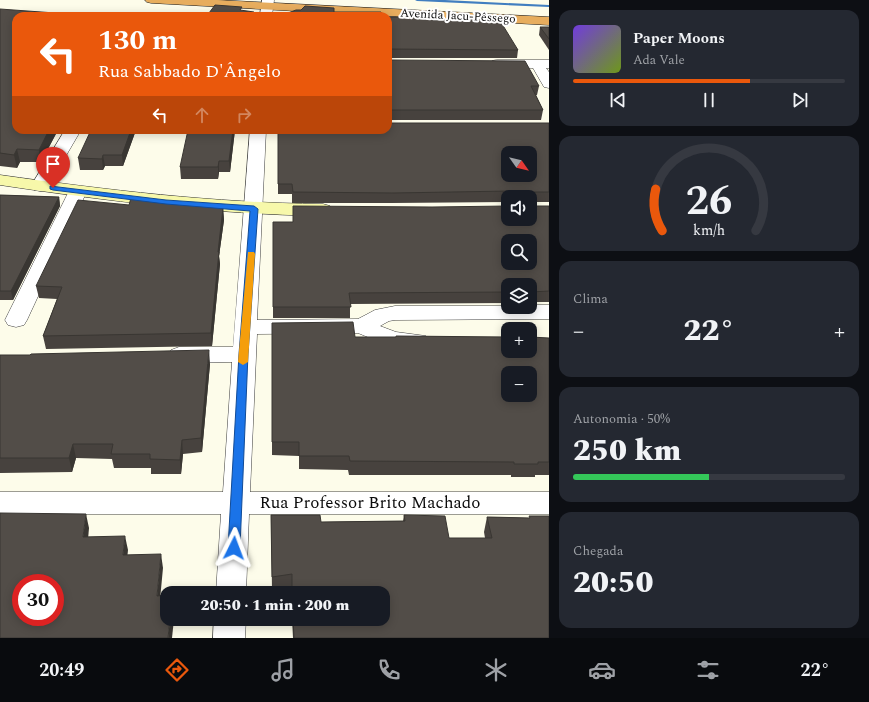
<!DOCTYPE html>
<html lang="pt">
<head>
<meta charset="utf-8">
<style>
	body { margin:0; font-family:Spectral,serif; background:#242831; color:#f1f3f6; height:100vh; display:flex; flex-direction:column; font-size:15px; white-space:nowrap }
	* { box-sizing:border-box; margin:0 }
	p { font-size:13px; color:#9ea1a6 }
	.icon { flex:none; width:22px; height:22px; fill:none; stroke:currentColor; stroke-width:2; stroke-linecap:round; stroke-linejoin:round }
	.map { position:relative; flex:1; overflow:hidden }
	.side { display:flex; flex-direction:column; gap:10px; padding:10px; background:#0d0f14; width:320px }
	.side>* { flex:none }
	.banner { position:absolute; left:12px; top:12px; width:380px; height:122px; border-radius:12px; box-shadow:0 2px 10px #0003; background:#ea580c; color:#fff; overflow:hidden }
	.needle { width:26px; rotate:124deg }
	.controls { position:absolute; left:501px; top:146px; display:grid; gap:8px }
	.controls a { display:grid; place-items:center; width:36px; height:36px; border-radius:8px; background:#171b24; box-shadow:0 2px 10px #0003; font-size:20px }
	.speed { position:absolute; left:12px; top:574px; display:flex; gap:8px; font-size:20px; font-weight:700; text-align:center }
	.speed>* { display:grid; place-content:center; width:52px; height:52px; border-radius:50%; background:#171b24; box-shadow:0 2px 10px #0003; line-height:1 }
	.speed .limit { border:6px solid #d22; background:#fff; color:#111 }
	.pin { position:absolute; display:grid; place-items:center; width:34px; height:34px; color:#fff; margin:-41px -17px; border-radius:50% 50% 50% 0; rotate:-45deg; box-shadow:0 0 4px #0007 }
	.pin .icon { rotate:45deg }
	.me { position:absolute; width:44px; margin:-22px; rotate:3deg; stroke-linejoin:round; filter:drop-shadow(0 0 3px #0008) }
	.turn { display:flex; align-items:center; gap:14px; height:84px; padding:0 20px; font-size:18px }
	.turn .icon { width:52px; height:52px; stroke-width:2.5 }
	.turn b { display:block; font-size:28px; line-height:34px }
	.lanes { display:flex; align-items:center; height:38px; padding:0 20px; background:#0003; justify-content:center; gap:20px; direction:ltr }
	.lanes .off { opacity:.35 }
	.big { font-size:30px; font-weight:800; line-height:1.1 }
	.side .card { flex:1; display:flex; flex-direction:column; justify-content:center; gap:6px; min-width:0; padding:0 14px; border-radius:12px; background:#242831 }
	.side .dial { align-items:center; gap:0 }
	.dial svg { height:104px; overflow:visible; fill:none; stroke:#363941; stroke-width:7; stroke-linecap:round; text-anchor:middle }
	.dial text { fill:#f1f3f6; stroke:none }
	.song { display:flex; align-items:center; gap:12px }
	.cover { width:48px; height:48px; border-radius:6px; background:linear-gradient(135deg,hsl(260 70% 55%),hsl(80 70% 35%)) }
	.played { height:4px; border-radius:2px; background:linear-gradient(90deg,#ea580c 65%,#363941 65%) }
	.keys { display:flex; justify-content:space-around; direction:ltr }
	.heat { display:flex; justify-content:space-between; align-items:center; font-size:22px; direction:ltr }
	.charge { height:6px; border-radius:3px; background:linear-gradient(90deg,#34c759 50%,#363941 0) }
	.trip { position:absolute; left:160px; top:586px; width:230px; height:40px; border-radius:12px; background:#171b24; box-shadow:0 2px 10px #0003; font-weight:800; line-height:40px; text-align:center }
	.dock { display:flex; height:64px; justify-content:space-around; align-items:center; background:#090b0e; color:#9ea1a6 }
	.dock .icon { width:28px; height:28px }
	.dock .selected { color:#ea580c }
	.dock b { font-size:18px; color:#f1f3f6 }
	main { display:flex; flex:1; min-height:0 }
	.map>svg:first-child { display:block }
</style>
</head>
<body>
<main>
<div class="map">
<svg width="549" height="638" viewBox="0 0 549 638">
	<rect width="100%" height="100%" fill="#fdfcea"/>
	<g fill="none" stroke-linecap="round" stroke-linejoin="round">
		<polygon fill="#417ec0" fill-rule="evenodd" points="415,0 445,0 549,5 549,7 417,1"/>
		<g stroke="#3d3d3d" stroke-width="1">
			<g id="street">
				<polygon points="262,0 274,0 272,16 260,16"/>
				<polygon points="497,60 549,60 549,68 546,68 549,72 549,88 544,87 533,68 492,67 490,64 492,61"/>
				<polygon points="65,130 81,130 46,190 40,191 34,190 31,186"/>
				<polygon points="250,130 266,130 257,320 358,319 375,310 395,306 508,306 508,307 530,307 530,305 549,305 549,319 395,320 389,321 380,326 396,332 426,336 429,341 426,346 418,348 396,346 375,340 358,333 257,334 250,492 549,492 549,514 249,514 246,593 216,593 221,514 0,514 0,492 223,492 232,362 179,363 171,360 167,355 171,350 179,347 233,347"/>
				<polygon points="78,186 84,187 87,191 27,320 24,325 16,327 8,325 5,320 69,191 72,187"/>
				<polygon points="214,619 246,619 245,638 213,638"/>
			</g>
		</g>
		<g stroke="#2c2c2c" stroke-width="1">
			<path id="secondary" d="M0,175C107,190 214,203 323,204L330,206L332,210L330,214L323,216C214,214 107,201 0,185Z"/>
		</g>
		<g stroke="#1b1b1b" stroke-width="1">
			<polygon id="highway" points="145,0 217,0 549,17 549,25 151,3 147,2"/>
		</g>
		<use href="#street" fill="#fff" fill-rule="evenodd"/>
		<use href="#secondary" fill="#f7f8aa" fill-rule="evenodd"/>
		<use href="#highway" fill="#e7ad5e" fill-rule="evenodd"/>
	</g>
	<g fill="#47423e">
		<polygon points="0,9 58,130 41,162 20,162 17,168 0,166"/>
		<polygon points="388,17 432,20 518,50 517,58 388,58"/>
		<polygon points="540,27 549,27 549,50 539,35"/>
		<polygon points="389,60 539,86 537,95 536,95 543,110 541,120 388,120"/>
		<polygon points="389,123 549,123 549,202 531,202 531,206 549,206 549,302 530,302 530,285 508,285 508,303 350,304 350,318 273,318 273,222 293,222 293,206 508,219 530,197 508,197 508,202 392,203 292,203 292,194 278,194 278,130"/>
		<polygon points="136,130 123,166 105,166 103,170 80,170 78,158"/>
		<polygon points="235,130 230,172 219,172 218,179 181,179 180,167"/>
		<polygon points="0,195 59,197 60,206 13,300 0,300"/>
		<polygon points="129,205 223,208 224,220 219,256 220,264 212,346 46,349 43,336 57,299 39,298 36,286"/>
		<polygon points="272,323 355,337 396,337 396,336 549,338 549,475 535,475 535,477 511,477 511,475 349,475 348,470 299,469 299,456 272,455"/>
		<polygon points="0,355 210,364 202,452 183,454 181,474 151,474 151,468 114,468 112,459 76,458 72,472 0,473"/>
		<polygon points="271,515 321,522 403,521 404,515 449,538 485,538 484,532 487,517 529,518 529,516 549,638 293,638 292,619 383,619 383,593 292,593 292,589 272,591"/>
	</g>
	<g fill="#393632">
		<polygon points="49,130 58,130 41,162 39,150"/>
		<polygon points="131,130 136,130 123,166 122,155"/>
		<polygon points="233,130 235,130 230,172 229,161"/>
		<polygon points="17,149 20,162 17,168 14,155"/>
		<polygon points="103,155 105,166 103,170 102,159"/>
		<polygon points="219,161 219,172 218,179 218,167"/>
		<polygon points="59,197 60,206 13,300 11,291"/>
		<polygon points="223,208 224,220 219,256 220,264 212,346 211,333 218,252"/>
		<polygon points="209,350 210,364 202,452 201,438"/>
		<polygon points="182,440 183,454 181,474 180,460"/>
		<polygon points="73,444 76,458 72,472 69,458"/>
		<polygon points="86,514 89,528 87,551 83,537"/>
		<polygon points="125,536 128,550 126,569 123,555"/>
		<polygon points="161,554 163,568 159,610 157,596"/>
		<polygon points="170,619 174,619 172,638 168,638"/>
	</g>
	<g fill="#524d48" stroke="#393632" fill-rule="evenodd">
		<polygon points="215,5 242,7 240,10 254,12 253,16 200,16 203,13 209,13"/>
		<polygon points="305,6 334,8 334,12 381,12 382,16 280,16 296,10 301,10"/>
		<polygon points="0,9 55,13 87,16 16,16 16,130 49,130 39,150 17,149 14,155 0,153"/>
		<polygon points="388,17 431,17 432,20 499,19 518,50 389,49 388,50"/>
		<polygon points="540,27 549,27 549,39"/>
		<polygon points="388,59 389,60 525,61 539,86 531,86 543,110 389,110 388,111"/>
		<path d="M388,123H549V192H531V206H549V291L530,292V285H508V292L349,293L351,307H273V222H293V206L432,207L508,206V219H530V197H511V193L510,191L393,193L293,192L292,184H278V130H388ZM508,153H530V175H508ZM508,241H530V263H508Z"/>
		<polygon points="91,130 131,130 122,155 103,155 102,159 78,158"/>
		<polygon points="188,130 233,130 229,161 219,161 218,167 180,167"/>
		<polygon points="0,195 59,197 11,291 0,291"/>
		<polygon points="131,198 223,208 218,252 219,252 211,333 43,336 62,287 36,286 78,200 129,205"/>
		<path d="M353,322L355,337H396V336L508,337V351H530V337L549,338V462H538V464H514V462L350,461L349,456H299V442H272V323ZM508,373H530V395H508Z"/>
		<polygon points="209,350 201,438 182,440 180,460 150,459 150,454 111,454 113,444 73,444 69,458 0,458 0,355 30,355 31,354"/>
		<path d="M0,513L86,514L83,537L125,536L123,555L161,554L157,596L167,595V619H170L168,638H0ZM21,583H55V617H21Z"/>
		<polygon points="271,515 320,515 321,522 405,521 404,515 445,516 449,538 492,538 487,517 530,518 529,516 549,516 549,638 294,638 293,619 383,619 383,593 292,593 292,574 272,577"/>
	</g>
	<polygon fill="#1a73e8" stroke="#114b97" points="50,186 166,200 254,206 258,209 248,354 240,548 238,551 234,553 229,551 228,548 239,354 250,211 166,204 53,190 50,189"/>
	<polygon fill="#f59e0b" points="248,252 254,252 255,254 248,362 243,365 238,362"/>
	<g text-anchor="middle" dominant-baseline="central" stroke-width="4" stroke-linejoin="round" paint-order="stroke">
		<g font-size="12" fill="#0a0a0a" stroke="#fff">
			<text transform="translate(458 16) rotate(3)">Avenida Jacu-Pêssego</text>
		</g>
		<g font-size="17" fill="#0a0a0a" stroke="#fff">
			<text x="370" y="503">Rua Professor Brito Machado</text>
		</g>
	</g>
</svg>
<div class="controls">
<a><svg class="needle" viewBox="-14 -14 28 28"><path d="M0-13l5 13h-10z" fill="#e53935"/><path d="M0 13l5-13h-10z" fill="#9ea1a6"/></svg></a>
<a><svg class="icon" aria-label="sound" viewBox="0 0 24 24"><path d="M4 9h4l5-4v14l-5-4H4zM17 9q2 3 0 6"/></svg></a>
<a><svg class="icon" aria-label="search" viewBox="0 0 24 24"><circle cx="10" cy="10" r="6"/><path d="M15 15l6 6"/></svg></a>
<a><svg class="icon" aria-label="layers" viewBox="0 0 24 24"><path d="M12 4l9 5-9 5-9-5zM3 14l9 5 9-5"/></svg></a>
<a>+</a>
<a>−</a>
</div>
<div class="speed"><div class="limit">30</div></div>
<div class="pin" style="left:53px;top:188px;background:#d93025"><svg class="icon" aria-label="arrive" viewBox="0 0 24 24"><path d="M6 21V4h12l-3 4 3 4H6"/></svg></div>
<svg class="me" style="left:234px;top:548px" viewBox="-20 -20 40 40"><path d="M0-17L14 15 0 8-14 15z" fill="#1a73e8" stroke="#fff" stroke-width="4"/></svg>
<div class="trip">20:50 · 1 min · 200 m</div>
<div class="banner">
<div class="turn"><svg class="icon" aria-label="left" viewBox="0 0 24 24"><path d="M17 20v-9H6M10 6l-5 5 5 5"/></svg><div><b>130 m</b>Rua Sabbado D'Ângelo</div></div>
<div class="lanes"><svg class="icon" aria-label="left" viewBox="0 0 24 24"><path d="M17 20v-9H6M10 6l-5 5 5 5"/></svg><svg class="icon off" aria-label="ahead" viewBox="0 0 24 24"><path d="M12 20V5M6 11l6-6 6 6"/></svg><svg class="icon off" aria-label="right" viewBox="0 0 24 24"><path d="M7 20v-9h11M14 6l5 5-5 5"/></svg></div>
</div>
</div>
<section class="side">
<div class="card">
<div class="song"><i class="cover"></i><div><b>Paper Moons</b><p>Ada Vale</p></div></div>
<div class="played"></div>
<div class="keys"><svg class="icon" aria-label="previous" viewBox="0 0 24 24"><path d="M18 5L8 12l10 7zM5 5v14"/></svg><svg class="icon" aria-label="pause" viewBox="0 0 24 24"><path d="M8 5v14M16 5v14"/></svg><svg class="icon" aria-label="next" viewBox="0 0 24 24"><path d="M6 5l10 7-10 7zM19 5v14"/></svg></div>
</div>
<div class="card dial"><svg viewBox="0 0 100 80">
<path d="M14 69A42 42 0 1 1 86 69"/>
<path d="M14 69A42 42 0 0 1 9 37" stroke="#ea580c"/>
<text x="50" y="56" font-size="32" font-weight="700">26</text>
<text x="50" y="72" font-size="11">km/h</text>
</svg></div>
<div class="card"><p>Clima</p>
<div class="heat"><a>−</a><b class="big">22°</b><a>+</a></div>
</div>
<div class="card"><p>Autonomia · 50%</p><b class="big">250 km</b><div class="charge"></div></div>
<div class="card"><p>Chegada</p><b class="big">20:50</b></div>
</section>
</main>
<nav class="dock">
<b>20:49</b>
<svg class="icon selected" aria-label="directions" viewBox="0 0 24 24"><path d="M12 3l9 9-9 9-9-9zM9 14v-3h6M13 9l2 2-2 2"/></svg>
<svg class="icon" aria-label="music" viewBox="0 0 24 24"><path d="M9 18V5l10-2v13"/><circle cx="6" cy="18" r="3"/><circle cx="16" cy="16" r="3"/></svg>
<svg class="icon" aria-label="phone" viewBox="0 0 24 24"><path d="M5 4h4l2 5-3 2q2 4 5 5l2-3 5 2v4C11 20 4 13 5 4z"/></svg>
<svg class="icon" aria-label="climate" viewBox="0 0 24 24"><path d="M12 3v18M4 7l16 10M4 17L20 7"/></svg>
<svg class="icon" aria-label="car" viewBox="0 0 24 24"><path d="M5 17H2v-5l4-1 3-4h7l3 4 3 1v5h-3M9 17h6M6 11h13"/><circle cx="7" cy="17" r="2"/><circle cx="17" cy="17" r="2"/></svg>
<svg class="icon" aria-label="filters" viewBox="0 0 24 24"><path d="M4 7h16M4 17h16"/><circle cx="9" cy="7" r="2"/><circle cx="15" cy="17" r="2"/></svg>
<b>22°</b>
</nav>
</body>
</html>
